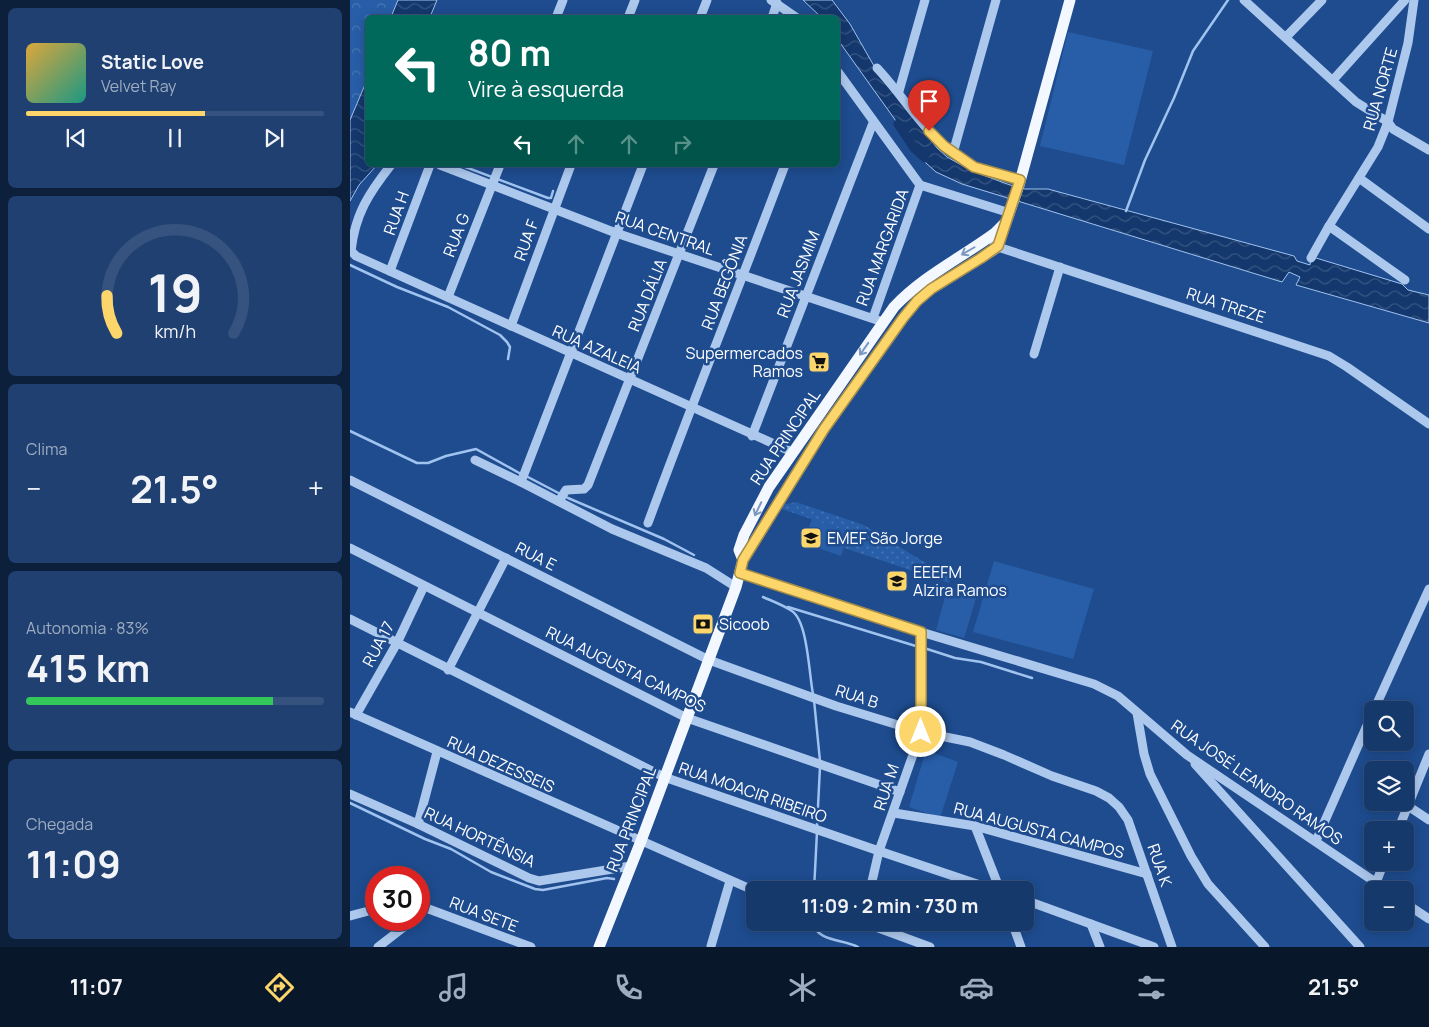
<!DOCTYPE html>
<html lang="pt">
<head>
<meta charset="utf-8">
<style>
	body { margin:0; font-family:Manrope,sans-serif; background:#1f4071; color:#f1f3f6; height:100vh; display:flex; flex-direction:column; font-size:19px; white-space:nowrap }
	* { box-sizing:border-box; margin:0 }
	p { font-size:16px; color:#9eacc1 }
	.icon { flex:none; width:28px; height:28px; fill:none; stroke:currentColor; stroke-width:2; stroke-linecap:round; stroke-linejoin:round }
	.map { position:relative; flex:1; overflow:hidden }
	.drawer { display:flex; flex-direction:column; gap:8px; padding:8px; background:#0c1f3b; width:350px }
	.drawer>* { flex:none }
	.top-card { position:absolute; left:15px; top:15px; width:475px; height:152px; border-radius:8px; box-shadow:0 2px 12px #0003,0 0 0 1px #35537e; background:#00695c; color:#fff; overflow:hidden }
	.controls { position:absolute; left:1014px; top:701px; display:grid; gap:10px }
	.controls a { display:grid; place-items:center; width:50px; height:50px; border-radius:8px; background:#16396b; box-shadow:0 2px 12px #0003,0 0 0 1px #35537e; font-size:25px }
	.speed { position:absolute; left:15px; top:866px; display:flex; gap:10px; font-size:25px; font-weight:700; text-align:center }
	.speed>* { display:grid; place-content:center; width:65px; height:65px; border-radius:50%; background:#16396b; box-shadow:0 2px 12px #0003,0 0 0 1px #35537e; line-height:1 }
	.speed .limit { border:8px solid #d22; background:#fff; color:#111 }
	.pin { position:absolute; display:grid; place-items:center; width:42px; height:42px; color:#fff; margin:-51px -21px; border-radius:50% 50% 50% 0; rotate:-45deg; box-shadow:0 0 5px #0007 }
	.pin .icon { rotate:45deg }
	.me { position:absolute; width:55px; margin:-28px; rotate:0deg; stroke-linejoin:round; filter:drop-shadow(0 0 4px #0008) }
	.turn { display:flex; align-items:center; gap:18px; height:105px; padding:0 20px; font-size:22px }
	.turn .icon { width:65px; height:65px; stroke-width:2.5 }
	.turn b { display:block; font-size:35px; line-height:42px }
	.lanes { display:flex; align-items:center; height:48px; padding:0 20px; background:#0003; justify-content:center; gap:25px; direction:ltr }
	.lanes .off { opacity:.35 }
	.big { font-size:38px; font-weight:700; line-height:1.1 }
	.drawer .widget { flex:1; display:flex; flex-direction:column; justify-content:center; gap:8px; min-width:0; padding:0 18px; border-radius:8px; background:#1f4071 }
	.drawer .dial { align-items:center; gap:0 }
	.dial svg { height:130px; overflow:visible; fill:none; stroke:#35537e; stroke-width:7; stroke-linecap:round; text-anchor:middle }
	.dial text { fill:#f1f3f6; stroke:none }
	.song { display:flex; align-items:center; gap:15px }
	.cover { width:60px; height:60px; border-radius:8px; background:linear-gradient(135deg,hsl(40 70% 55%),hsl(170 70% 35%)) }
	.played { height:5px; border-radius:2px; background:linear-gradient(90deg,#fcd66b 60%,#35537e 60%) }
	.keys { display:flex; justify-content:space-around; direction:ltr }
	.heat { display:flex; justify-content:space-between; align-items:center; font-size:28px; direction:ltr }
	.charge { height:8px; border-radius:4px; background:linear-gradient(90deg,#34c759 83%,#35537e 0) }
	.trip { position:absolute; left:396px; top:881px; width:288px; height:50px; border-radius:8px; background:#16396b; box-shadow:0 2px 12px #0003,0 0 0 1px #35537e; font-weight:700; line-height:50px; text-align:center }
	.dock { display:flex; height:80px; justify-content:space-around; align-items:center; background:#09172b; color:#9eacc1 }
	.dock .icon { width:35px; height:35px }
	.dock .selected { color:#fcd66b }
	.dock b { font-size:22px; color:#f1f3f6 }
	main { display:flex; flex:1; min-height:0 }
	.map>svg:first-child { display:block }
</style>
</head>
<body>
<main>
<section class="drawer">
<div class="widget">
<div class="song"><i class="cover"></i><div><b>Static Love</b><p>Velvet Ray</p></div></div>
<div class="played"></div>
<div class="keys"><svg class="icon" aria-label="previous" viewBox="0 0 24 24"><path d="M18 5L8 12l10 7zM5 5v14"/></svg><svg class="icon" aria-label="pause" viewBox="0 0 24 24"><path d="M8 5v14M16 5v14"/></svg><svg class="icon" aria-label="next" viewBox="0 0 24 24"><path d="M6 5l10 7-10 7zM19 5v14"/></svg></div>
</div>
<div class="widget dial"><svg viewBox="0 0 100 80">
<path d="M14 69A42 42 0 1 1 86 69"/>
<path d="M14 69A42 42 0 0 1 8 46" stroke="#fcd66b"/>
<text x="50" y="56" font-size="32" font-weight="700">19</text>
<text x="50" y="72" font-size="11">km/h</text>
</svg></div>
<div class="widget"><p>Clima</p>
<div class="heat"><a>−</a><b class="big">21.5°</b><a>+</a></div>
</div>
<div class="widget"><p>Autonomia · 83%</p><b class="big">415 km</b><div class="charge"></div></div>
<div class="widget"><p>Chegada</p><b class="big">11:09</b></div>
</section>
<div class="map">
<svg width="1079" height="947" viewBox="0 0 1079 947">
	<defs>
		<pattern id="grass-dots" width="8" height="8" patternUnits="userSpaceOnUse" patternTransform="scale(1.25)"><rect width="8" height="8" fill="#275ea7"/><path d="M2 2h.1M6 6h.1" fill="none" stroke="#4776b4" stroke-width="1.8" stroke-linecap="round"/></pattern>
		<pattern id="forest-crowns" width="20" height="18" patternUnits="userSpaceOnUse" patternTransform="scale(1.25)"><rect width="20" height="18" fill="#275ea7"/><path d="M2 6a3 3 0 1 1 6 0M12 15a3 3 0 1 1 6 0" fill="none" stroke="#4776b4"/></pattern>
		<pattern id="water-waves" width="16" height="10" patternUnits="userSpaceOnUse" patternTransform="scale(1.25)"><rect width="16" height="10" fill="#14386d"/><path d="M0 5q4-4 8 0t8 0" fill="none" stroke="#375683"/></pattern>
	</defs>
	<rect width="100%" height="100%" fill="#1e4c8f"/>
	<polygon fill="url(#grass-dots)" points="446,502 514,525 600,578 599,583 494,548 499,532 429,508 431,505"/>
	<polygon fill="url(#forest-crowns)" points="0,0 48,0 41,17 18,18 17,80 0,120"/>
	<g fill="#275ea7">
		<polygon points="718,32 803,51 774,165 690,146"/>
		<polygon points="462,519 499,532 491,556 453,543"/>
		<polygon points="644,561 744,589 723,659 623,632"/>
		<polygon points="598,586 627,595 614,638 586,630"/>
		<polygon points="576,750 608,762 590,818 559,807"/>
	</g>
	<g fill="url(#water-waves)" stroke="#a0c3ef">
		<polygon points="48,0 87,0 80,17 41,17"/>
		<polygon points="453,0 482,0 500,24 524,66 587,148 597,157 622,171 660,185 675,189 698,189 944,256 947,261 960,265 961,258 966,258 1052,284 1058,290 1079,295 1079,323 946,285 950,277 939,272 932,282 612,184 586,172 576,163 488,40 488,18 471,17"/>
		<polygon points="17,80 18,165 27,165 9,185 0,201 0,120"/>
	</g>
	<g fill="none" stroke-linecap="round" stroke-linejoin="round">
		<g stroke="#a0c3ef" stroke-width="2.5">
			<polyline points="110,165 198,198 201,198 203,191"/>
			<polyline points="776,211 795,160 824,98 843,51 878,0"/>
			<polyline points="0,265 47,287 98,307 150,335 157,342 160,347 158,359"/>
			<polyline points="0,431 67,463 78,463 96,456 126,449 171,474"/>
			<polyline points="176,476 218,498 314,539 344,555"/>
			<path d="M413,597C422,601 433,605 442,611C458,622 459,675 463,694"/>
			<polyline points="438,607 569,647"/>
			<polyline points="574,648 605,658 631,662 682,678"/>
			<polyline points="464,700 470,761"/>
			<polyline points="0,803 75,839 101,849 141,872 185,889 193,890 257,878 264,879"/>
			<polyline points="467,826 470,767"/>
			<polyline points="464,890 467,832"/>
			<path d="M463,922C466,942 494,939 508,947"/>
		</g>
		<polyline stroke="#14386d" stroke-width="9" points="548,124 564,148 575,158"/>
		<g stroke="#acc8ed" stroke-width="9">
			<polyline points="421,0 447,18"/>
			<polyline points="894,0 1006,102 1038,122 1043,129 1079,150"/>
			<polyline points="206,18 213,0"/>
			<polyline points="278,18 285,0"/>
			<polyline points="350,18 357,0"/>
			<polyline points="422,18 427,3"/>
			<polyline points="936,37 972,0"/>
			<path d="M527,68C560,103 583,150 630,169C642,174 657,176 670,180"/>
			<polyline points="488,72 570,185 660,213"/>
			<polyline points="983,80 1055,0"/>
			<polyline points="549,91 575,0"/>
			<polyline points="603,153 646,0"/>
			<path d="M41,165C19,193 5,214 1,251L6,256L442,452"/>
			<polyline points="90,165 266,233 533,322"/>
			<polyline points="293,165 171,482 262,529 356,568 386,587"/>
			<polyline points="1009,178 1079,229"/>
			<polyline points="979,226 1055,280"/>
			<polyline points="644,243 648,247 979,356 997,367 1079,424"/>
			<polyline points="961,258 979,226 1028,147 1038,122 1058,43 1064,0"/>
			<polyline points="40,271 80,165"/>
			<polyline points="98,297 150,165"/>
			<polyline points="523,318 570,185"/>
			<polyline points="161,326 221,165"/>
			<polyline points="684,354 710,267"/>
			<polyline points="402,436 523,123"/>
			<polyline points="125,460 171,482"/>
			<polyline points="0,480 359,660 486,706 571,732 620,742 654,755 702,776 746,791 759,798 769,807 778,820 822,947"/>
			<polyline points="209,501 216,490 234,489 238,485 364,165"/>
			<path d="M298,523C342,403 390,285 435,165"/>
			<polyline points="0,548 337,718 550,792"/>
			<polyline points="390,573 571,632 744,684 768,696 837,755 1037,890"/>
			<polyline points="0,619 314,777 529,851 645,890"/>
			<polyline points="98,670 156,558"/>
			<polyline points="1024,710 1079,589"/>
			<polyline points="0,712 405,891"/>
			<polyline points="787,713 794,754 800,774 841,856 858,884 915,947"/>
			<polyline points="6,715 47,643 74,586"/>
			<polyline points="845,764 1010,947"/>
			<polyline points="0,794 68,824 179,878 189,881 281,866"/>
			<polyline points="1058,806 1079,820"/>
			<polyline points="544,813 625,826 797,874"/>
			<polyline points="68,824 87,752"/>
			<polyline points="625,826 650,890"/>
			<polyline points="1048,830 1079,754"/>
			<polyline points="966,841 1022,714"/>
			<polyline points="1026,883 1034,862"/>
			<polyline points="520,890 529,851 571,732 571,632"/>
			<polyline points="675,900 804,947"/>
			<polyline points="1055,903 1079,919"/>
			<polyline points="69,907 76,908 181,947"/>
			<polyline points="0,916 26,909"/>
			<polyline points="512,922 580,947"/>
			<polyline points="662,922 671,947"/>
			<polyline points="741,924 750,947"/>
			<polyline points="361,946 380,881"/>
			<polyline points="28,947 63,920"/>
		</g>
		<g stroke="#f3f7ff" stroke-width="11">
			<path d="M393,560L389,550L394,535L419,487L544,307C573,276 611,258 645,233L654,224"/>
			<polyline points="249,947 291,841 337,718 386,587 393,560 474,429 553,318 567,301 581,289 631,258 648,247 649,243 669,185 720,0"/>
		</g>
	</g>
	<defs><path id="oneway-shaft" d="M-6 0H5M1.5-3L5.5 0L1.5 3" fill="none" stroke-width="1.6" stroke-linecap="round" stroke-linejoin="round" transform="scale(1.25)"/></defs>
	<g stroke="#7e99c1">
		<use href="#oneway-shaft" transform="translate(618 251) rotate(150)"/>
		<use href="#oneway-shaft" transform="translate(514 349) rotate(125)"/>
		<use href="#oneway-shaft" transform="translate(408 509) rotate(116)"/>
	</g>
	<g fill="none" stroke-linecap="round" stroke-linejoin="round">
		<g stroke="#a48b46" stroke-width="12">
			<polyline id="route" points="571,732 571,632 390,573 393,560 474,429 553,318 567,301 581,289 631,258 648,246 670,180 624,167 594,146 579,131"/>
		</g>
		<use href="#route" stroke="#fcd66b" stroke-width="9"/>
	</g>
	<defs>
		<g id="supermarket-square" transform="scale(1.125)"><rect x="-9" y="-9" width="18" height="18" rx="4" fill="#fcd66b" stroke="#1e4c8f"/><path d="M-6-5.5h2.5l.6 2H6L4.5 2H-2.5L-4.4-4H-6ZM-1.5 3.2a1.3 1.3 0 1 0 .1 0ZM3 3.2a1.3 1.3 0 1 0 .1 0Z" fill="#111"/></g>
		<g id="school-square" transform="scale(1.125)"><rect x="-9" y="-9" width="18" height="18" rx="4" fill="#fcd66b" stroke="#1e4c8f"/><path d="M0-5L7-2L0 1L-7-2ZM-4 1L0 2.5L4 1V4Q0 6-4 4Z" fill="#111"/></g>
		<g id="bank-square" transform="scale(1.125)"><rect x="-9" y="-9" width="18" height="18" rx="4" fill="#fcd66b" stroke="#1e4c8f"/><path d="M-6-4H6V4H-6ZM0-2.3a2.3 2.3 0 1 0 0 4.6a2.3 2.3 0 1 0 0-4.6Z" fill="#111"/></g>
	</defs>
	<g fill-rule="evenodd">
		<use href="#supermarket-square" x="469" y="362"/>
		<use href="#school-square" x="461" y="538"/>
		<use href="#school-square" x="547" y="581"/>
		<use href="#bank-square" x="353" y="624"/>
	</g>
	<g text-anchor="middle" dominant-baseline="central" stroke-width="5" stroke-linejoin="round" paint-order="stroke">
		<g font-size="16" fill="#fff" stroke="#1e4c8f">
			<text transform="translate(1030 89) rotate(-74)">RUA NORTE</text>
			<text transform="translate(46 213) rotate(-70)">RUA H</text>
			<text transform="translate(315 233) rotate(19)">RUA CENTRAL</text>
			<text transform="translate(106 235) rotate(-69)">RUA G</text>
			<text transform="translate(176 240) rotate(-70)">RUA F</text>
			<text transform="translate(532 247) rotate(-70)">RUA MARGARIDA</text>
			<text transform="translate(448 274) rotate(-69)">RUA JASMIM</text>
			<text transform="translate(374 282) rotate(-69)">RUA BEGÔNIA</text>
			<text transform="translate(297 295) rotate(-68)">RUA DÁLIA</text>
			<text transform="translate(876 305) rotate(18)">RUA TREZE</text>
			<text transform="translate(247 349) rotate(24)">RUA AZALEIA</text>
			<text transform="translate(435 437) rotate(-56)">RUA PRINCIPAL</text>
			<text transform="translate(186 556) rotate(27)">RUA E</text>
			<text transform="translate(28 644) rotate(-62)">RUA 17</text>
			<text transform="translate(276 669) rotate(26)">RUA AUGUSTA CAMPOS</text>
			<text transform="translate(507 696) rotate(18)">RUA B</text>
			<text transform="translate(151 764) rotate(24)">RUA DEZESSEIS</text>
			<text transform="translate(907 782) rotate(35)">RUA JOSÉ LEANDRO RAMOS</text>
			<text transform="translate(536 787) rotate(-72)">RUA M</text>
			<text transform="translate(403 792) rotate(19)">RUA MOACIR RIBEIRO</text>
			<text transform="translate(281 819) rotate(-69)">RUA PRINCIPAL</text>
			<text transform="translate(689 830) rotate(15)">RUA AUGUSTA CAMPOS</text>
			<text transform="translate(130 837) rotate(25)">RUA HORTÊNSIA</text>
			<text transform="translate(810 865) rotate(71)">RUA K</text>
			<text transform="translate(134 914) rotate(21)">RUA SETE</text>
		</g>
		<g font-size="16" fill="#fff" stroke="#1e4c8f" text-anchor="start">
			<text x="453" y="353" text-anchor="end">Supermercados<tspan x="453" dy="18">Ramos</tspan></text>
			<text x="477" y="538">EMEF São Jorge</text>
			<text x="563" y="572">EEEFM<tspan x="563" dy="18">Alzira Ramos</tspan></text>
			<text x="369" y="624">Sicoob</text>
		</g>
	</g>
</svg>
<div class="controls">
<a><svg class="icon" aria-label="search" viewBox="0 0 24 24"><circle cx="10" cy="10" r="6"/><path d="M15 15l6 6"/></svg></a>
<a><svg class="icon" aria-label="layers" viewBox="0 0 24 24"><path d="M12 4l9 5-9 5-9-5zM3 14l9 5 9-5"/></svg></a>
<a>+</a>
<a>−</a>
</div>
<div class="speed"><div class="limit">30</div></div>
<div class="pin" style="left:579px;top:131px;background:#d93025"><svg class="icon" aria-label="arrive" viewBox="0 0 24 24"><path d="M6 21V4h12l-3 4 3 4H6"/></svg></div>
<svg class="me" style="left:571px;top:732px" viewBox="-20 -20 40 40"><circle r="17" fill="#fcd66b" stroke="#fff" stroke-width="3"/><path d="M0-11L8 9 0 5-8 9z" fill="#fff"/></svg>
<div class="trip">11:09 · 2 min · 730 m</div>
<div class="top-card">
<div class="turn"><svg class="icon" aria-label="left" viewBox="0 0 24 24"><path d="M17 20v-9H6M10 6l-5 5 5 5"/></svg><div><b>80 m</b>Vire à esquerda</div></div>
<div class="lanes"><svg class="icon" aria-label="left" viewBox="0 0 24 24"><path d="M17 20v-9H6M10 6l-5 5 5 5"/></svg><svg class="icon off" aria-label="ahead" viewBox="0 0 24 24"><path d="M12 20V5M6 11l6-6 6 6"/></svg><svg class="icon off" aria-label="ahead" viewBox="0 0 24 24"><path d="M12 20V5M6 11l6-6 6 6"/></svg><svg class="icon off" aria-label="right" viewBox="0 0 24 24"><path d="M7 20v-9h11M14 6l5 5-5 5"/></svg></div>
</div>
</div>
</main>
<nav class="dock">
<b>11:07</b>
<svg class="icon selected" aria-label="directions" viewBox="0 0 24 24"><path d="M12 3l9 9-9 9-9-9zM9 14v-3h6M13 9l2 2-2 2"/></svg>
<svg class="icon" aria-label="music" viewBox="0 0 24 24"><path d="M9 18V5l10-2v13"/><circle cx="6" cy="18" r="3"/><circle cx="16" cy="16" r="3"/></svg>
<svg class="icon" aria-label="phone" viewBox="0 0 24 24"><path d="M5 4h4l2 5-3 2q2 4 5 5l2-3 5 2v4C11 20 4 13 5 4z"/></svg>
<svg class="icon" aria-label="climate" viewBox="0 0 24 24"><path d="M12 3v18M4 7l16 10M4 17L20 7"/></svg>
<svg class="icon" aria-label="car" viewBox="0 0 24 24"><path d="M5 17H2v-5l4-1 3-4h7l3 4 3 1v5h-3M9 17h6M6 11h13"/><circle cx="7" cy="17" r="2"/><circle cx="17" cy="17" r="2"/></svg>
<svg class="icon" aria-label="filters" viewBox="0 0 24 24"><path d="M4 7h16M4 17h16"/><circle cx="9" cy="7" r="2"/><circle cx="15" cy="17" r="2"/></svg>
<b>21.5°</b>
</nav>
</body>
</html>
